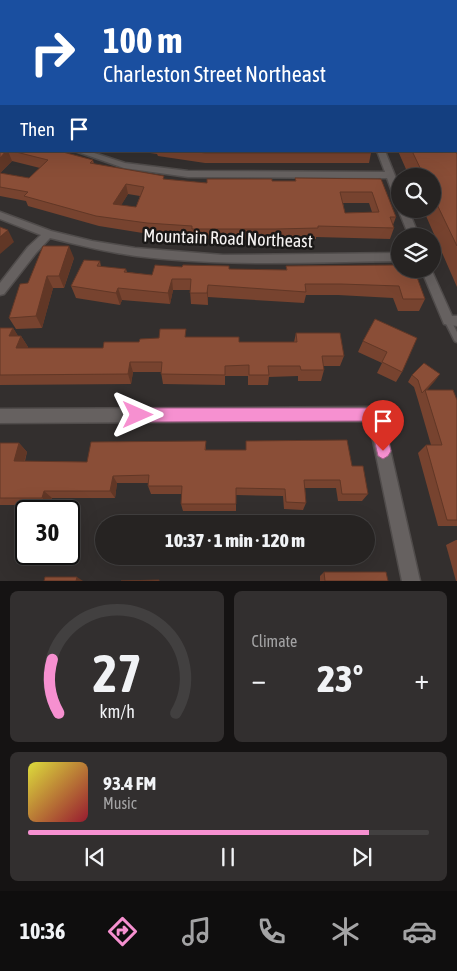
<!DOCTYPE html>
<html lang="en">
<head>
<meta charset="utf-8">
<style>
	body { margin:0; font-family:"Asap Condensed",sans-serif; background:#322f2f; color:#f1f3f6; height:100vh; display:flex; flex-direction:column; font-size:19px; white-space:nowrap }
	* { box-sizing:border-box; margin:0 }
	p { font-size:16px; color:#a4a4a5 }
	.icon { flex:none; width:28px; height:28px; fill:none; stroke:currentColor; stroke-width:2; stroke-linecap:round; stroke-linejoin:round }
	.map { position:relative; height:581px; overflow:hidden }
	.details { display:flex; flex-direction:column; gap:10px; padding:10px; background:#151313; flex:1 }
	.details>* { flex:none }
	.banner { position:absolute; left:0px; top:0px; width:458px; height:152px; box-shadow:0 5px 20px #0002,0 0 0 1px #424040; background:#1a4fa0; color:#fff; overflow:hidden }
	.buttons { position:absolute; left:391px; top:168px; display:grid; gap:10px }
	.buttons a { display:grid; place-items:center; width:50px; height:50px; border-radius:50%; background:#262322; box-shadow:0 5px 20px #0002,0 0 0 1px #424040; font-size:25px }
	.speed { position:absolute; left:15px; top:500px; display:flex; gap:10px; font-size:25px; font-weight:700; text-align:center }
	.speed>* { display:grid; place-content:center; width:65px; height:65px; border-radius:50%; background:#262322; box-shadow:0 5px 20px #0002,0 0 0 1px #424040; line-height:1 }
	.speed .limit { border:2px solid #111; border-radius:8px; background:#fff; color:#111 }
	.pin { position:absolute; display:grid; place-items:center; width:42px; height:42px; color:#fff; margin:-51px -21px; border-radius:50% 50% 50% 0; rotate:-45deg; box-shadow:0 0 5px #0007 }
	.pin .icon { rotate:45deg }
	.me { position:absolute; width:55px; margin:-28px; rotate:90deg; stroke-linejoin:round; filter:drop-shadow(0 0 4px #0008) }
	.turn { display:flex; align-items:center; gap:18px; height:105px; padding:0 20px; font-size:22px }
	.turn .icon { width:65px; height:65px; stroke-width:2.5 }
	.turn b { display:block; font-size:35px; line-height:42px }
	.then { display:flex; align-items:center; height:48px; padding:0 20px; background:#0003; gap:10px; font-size:19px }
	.big { font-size:38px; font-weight:800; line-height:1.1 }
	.details .tile { flex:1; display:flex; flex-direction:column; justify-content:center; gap:8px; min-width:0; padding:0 18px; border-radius:8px; background:#322f2f }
	.details .dial { align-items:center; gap:0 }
	.dial svg { height:130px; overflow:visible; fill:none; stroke:#424040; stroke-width:7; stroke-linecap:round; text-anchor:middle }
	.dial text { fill:#f1f3f6; stroke:none }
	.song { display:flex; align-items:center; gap:15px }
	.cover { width:60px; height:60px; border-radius:8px; background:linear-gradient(135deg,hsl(60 70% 55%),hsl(350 70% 35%)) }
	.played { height:5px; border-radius:2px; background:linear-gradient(90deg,#f690d0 85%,#424040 85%) }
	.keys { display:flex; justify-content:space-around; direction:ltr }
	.heat { display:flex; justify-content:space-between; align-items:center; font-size:28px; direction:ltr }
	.details .tiles { flex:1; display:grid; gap:10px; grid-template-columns:1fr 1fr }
	.tile:last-child { grid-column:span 2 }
	.trip { position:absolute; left:95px; top:515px; width:280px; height:50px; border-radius:25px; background:#262322; box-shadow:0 5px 20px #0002,0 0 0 1px #424040; font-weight:800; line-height:50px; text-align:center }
	.tabs { display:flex; height:80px; justify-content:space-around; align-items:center; background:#0f0e0e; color:#a4a4a5 }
	.tabs .icon { width:35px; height:35px }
	.tabs .on { color:#f690d0 }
	.tabs b { font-size:22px; color:#f1f3f6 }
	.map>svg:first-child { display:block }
</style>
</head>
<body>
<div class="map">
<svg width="457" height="581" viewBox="0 0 457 581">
	<rect width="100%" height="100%" fill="#332f2e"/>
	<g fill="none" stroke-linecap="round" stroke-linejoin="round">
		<polyline stroke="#1a646b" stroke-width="2" points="107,0 113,1"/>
		<g stroke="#504c4b" stroke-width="4.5">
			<polyline id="service-far1" points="240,0 248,1"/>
		</g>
		<g stroke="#504c4b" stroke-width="9">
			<polyline id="service" points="448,321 457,339"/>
		</g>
		<g stroke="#504c4b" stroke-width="3">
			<g id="minor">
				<rect x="0" y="91" width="1" height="4"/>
				<rect x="0" y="132" width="1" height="5"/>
				<polygon points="75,151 88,151 125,163 188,171 385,172 377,151 385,151 400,188 400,203 395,200 387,178 188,177 124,168"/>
				<polygon points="400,207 400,209 408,209 419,236 409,236 398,209"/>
				<path d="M0,212L51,231L92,241L135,248L223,255L400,253V261C312,262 224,267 136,256C107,252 79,245 50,238L36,253L4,294L0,295V283L28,247L41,235L0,219Z"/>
				<polygon points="421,269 431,269 452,316 457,316 457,326 444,324"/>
				<polygon points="375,407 380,409 382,414 420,581 402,581 369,421 0,423 0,409"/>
			</g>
		</g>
		<g stroke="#504c4b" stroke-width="2">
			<g id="tertiary">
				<rect x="361" y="0" width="6" height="1"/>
				<polygon points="428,0 439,0 440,1 429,1"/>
				<rect x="456" y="5" width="1" height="4"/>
				<polygon points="457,145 457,153 453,151 456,151"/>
			</g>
		</g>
		<g stroke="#504c4b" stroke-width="3">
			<g id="motorway">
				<rect x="63" y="0" width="12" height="1"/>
				<rect x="139" y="0" width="13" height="1"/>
				<rect x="456" y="54" width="1" height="6"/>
				<rect x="456" y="73" width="1" height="6"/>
			</g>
		</g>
		<use href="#service-far1" stroke="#666160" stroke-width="3"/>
		<use href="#service" stroke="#666160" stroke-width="6"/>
		<use href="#minor" fill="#666160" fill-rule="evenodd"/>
		<use href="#tertiary" fill="#666160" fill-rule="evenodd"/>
		<use href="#motorway" fill="#f3af44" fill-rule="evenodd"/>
	</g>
	<g fill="#77432f" fill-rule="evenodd">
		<polygon points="268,0 329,0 329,1 277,1"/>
		<path d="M0,135L1,151H59L93,160L94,164L165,179L207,183L295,181V178L381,179L396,217L393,225L394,228L390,239L316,237V239L275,240L193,239V237L149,234L99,226L28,206L26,201L0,196ZM12,161L40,168L29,178L0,173ZM128,194L140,196L136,207L121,205ZM343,203H369L372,212L345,213Z"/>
		<polygon points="136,151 371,151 371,153 369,163 205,163 158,156 157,154"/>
		<polygon points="398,151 455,151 457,154 457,287 423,209 432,209 432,176 409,176"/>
		<polygon points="74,258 64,288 53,288 42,328 16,329 9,318 28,283"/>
		<polygon points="100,261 101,267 126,269 127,272 152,275 182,267 229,269 286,270 286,266 400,265 425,299 419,311 398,311 393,298 338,295 306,295 304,303 208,297 208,305 191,304 190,290 173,290 170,304 122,300 120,305 76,298 71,286"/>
		<polygon points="375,319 402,372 396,382 377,373 382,363 358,352 363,341"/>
		<polygon points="0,328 13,328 18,336 21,336 28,347 27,348 103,348 139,342 187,337 239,342 294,342 296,333 344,356 340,366 324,366 324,370 321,381 298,381 298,376 269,377 268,385 248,385 248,376 225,376 225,385 163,384 161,372 133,372 131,384 0,385"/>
		<polygon points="440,374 427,390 457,400 457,526 438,526 418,453 426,445 431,445 418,400 418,399 418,400 414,387 408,382 412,375"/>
		<polygon points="206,441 206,450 246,450 246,441 352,466 368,494 362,501 338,501 336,488 305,488 306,503 303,510 284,509 283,496 236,495 236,511 183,511 181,504 182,494 151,494 148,486 148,483 117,483 115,498 52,498 50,505 0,505 0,443 19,443 27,452 25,461 87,462"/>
		<polygon points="456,540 457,540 457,581 456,581 446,545"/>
		<polygon points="324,572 388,581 320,581 320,576"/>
	</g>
	<g fill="#613726">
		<polygon points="1,68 1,80 0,82 0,70"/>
		<polygon points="6,151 8,151 12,161 0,173 0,158"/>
		<polygon points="126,184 128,194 116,214 113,204"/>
		<polygon points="8,230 14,242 0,254 0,237"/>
		<polygon points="69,246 74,258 64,288 59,276"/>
		<polygon points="47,276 53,288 42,328 36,316"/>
		<polygon points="172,279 173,290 170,304 168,293"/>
		<polygon points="208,285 208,305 207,293"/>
		<polygon points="118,288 122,300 120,305 116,293"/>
		<polygon points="13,328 20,339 9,336"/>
		<polygon points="21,336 28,347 23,359 16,348"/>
		<polygon points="130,362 133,372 131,384 128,374"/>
		<polygon points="440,374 435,381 425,392 425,391"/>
		<polygon points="19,443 27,452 22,469 14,461"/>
		<polygon points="113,476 117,483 115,498 110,491"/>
		<polygon points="44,491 52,498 50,505 42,498"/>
		<polygon points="77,577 83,581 76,581"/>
	</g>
	<g fill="#8a4e37" stroke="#613726" fill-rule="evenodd">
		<polygon points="0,18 1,18 1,68 0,70"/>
		<polygon points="0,135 1,136 1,151 6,151 0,158"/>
		<path d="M12,151H59L93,160L90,163L164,176L163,179L207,183V179H272V181H296L295,178L381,179L396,217H390L394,228L318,226V228L276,229H192V226L147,223L96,216L24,196L28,192L0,187V173L29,178L48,160ZM126,184L144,187L136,207L113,204ZM340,192H372L379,212L345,213Z"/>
		<polygon points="191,151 371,151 371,153 205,153"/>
		<polygon points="412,151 455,151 457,154 457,246 432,194 432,176 424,176"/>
		<polygon points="0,227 8,230 0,237"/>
		<polygon points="43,246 69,246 59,276 47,276 36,316 9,318 20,284 28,283"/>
		<polygon points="84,260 100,261 97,266 126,269 124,272 152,275 155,265 182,267 183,265 229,266 229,269 287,270 286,266 400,265 400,269 414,269 425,299 403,299 399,286 341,284 305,284 306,292 208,285 207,293 190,293 191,279 172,279 168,293 118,288 116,293 71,286"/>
		<polygon points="375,319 417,338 402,372 382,362 387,352 363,341"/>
		<polygon points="0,328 13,328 9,336 21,336 16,348 103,348 104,342 139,342 140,339 159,338 160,329 186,329 185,337 239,337 239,342 297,342 296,333 340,333 344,356 322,356 324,370 301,370 300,366 268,366 269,375 249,375 249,365 225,366 225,375 161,374 162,362 130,362 128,374 0,375"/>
		<polygon points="424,363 440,374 422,393 418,380 412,375"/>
		<polygon points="425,390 453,390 457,400 457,520 447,520 426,445 442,445"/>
		<polygon points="347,440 352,466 363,466 368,494 342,494 340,480 304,480 306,503 286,502 285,489 236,488 236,504 181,504 182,486 148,486 149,475 113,476 110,491 44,491 42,498 0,498 0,443 19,443 14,461 87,462 91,442 206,441 205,450 246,450 246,441"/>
		<polygon points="324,572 386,572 388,581 325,581"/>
		<polygon points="45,577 77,577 76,581 44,581"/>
		<polygon points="159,580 159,581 121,581"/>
	</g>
	<polygon fill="#f690d0" stroke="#a05e87" points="138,408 375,408 380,409 382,414 391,451 388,456 383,459 378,456 370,421 138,422 133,420 131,415 133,410"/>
	<g text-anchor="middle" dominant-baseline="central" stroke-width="5" stroke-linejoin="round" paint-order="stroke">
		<g font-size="18" fill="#f7f4f3" stroke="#1a1817">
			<text transform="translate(228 238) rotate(2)">Mountain Road Northeast</text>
		</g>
	</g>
</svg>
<div class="buttons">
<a><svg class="icon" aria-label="search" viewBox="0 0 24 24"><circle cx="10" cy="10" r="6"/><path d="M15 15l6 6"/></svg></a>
<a><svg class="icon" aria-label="layers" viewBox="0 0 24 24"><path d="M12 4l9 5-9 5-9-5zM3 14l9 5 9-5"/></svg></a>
</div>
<div class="speed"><div class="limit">30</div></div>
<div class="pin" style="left:383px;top:451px;background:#d93025"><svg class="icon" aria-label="arrive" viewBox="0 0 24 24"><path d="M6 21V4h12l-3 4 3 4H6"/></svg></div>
<svg class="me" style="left:138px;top:415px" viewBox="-20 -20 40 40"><path d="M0-17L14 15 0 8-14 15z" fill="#f690d0" stroke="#fff" stroke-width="4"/></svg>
<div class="trip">10:37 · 1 min · 120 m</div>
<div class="banner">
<div class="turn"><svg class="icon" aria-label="right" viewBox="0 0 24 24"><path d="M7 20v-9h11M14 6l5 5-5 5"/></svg><div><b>100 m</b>Charleston Street Northeast</div></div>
<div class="then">Then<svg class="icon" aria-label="arrive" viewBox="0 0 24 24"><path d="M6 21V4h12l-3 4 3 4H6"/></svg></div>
</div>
</div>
<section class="details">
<div class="tiles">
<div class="tile dial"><svg viewBox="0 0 100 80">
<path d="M14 69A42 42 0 1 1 86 69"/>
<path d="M14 69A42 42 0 0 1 10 36" stroke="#f690d0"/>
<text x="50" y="56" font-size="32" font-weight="700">27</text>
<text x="50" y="72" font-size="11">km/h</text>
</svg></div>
<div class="tile"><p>Climate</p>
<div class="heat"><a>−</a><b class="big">23°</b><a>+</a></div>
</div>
<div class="tile">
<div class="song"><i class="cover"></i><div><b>93.4 FM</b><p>Music</p></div></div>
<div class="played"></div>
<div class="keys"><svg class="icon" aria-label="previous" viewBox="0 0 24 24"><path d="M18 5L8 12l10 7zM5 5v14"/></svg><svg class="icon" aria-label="pause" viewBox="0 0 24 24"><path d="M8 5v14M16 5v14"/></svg><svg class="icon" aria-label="next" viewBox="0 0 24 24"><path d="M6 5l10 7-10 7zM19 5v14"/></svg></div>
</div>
</div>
</section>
<nav class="tabs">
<b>10:36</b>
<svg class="icon on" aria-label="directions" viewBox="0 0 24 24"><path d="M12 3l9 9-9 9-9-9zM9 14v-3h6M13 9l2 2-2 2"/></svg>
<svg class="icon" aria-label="music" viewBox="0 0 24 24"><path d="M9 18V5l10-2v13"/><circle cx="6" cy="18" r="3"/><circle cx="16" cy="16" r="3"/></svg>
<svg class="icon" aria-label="phone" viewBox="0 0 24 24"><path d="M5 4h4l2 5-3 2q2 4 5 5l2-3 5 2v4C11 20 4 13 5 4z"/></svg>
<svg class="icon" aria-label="climate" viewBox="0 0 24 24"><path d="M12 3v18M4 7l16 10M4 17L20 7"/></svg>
<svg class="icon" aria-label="car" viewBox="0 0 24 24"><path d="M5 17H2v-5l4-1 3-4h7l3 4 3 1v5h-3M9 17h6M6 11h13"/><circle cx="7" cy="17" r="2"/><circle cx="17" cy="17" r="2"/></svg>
</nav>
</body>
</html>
